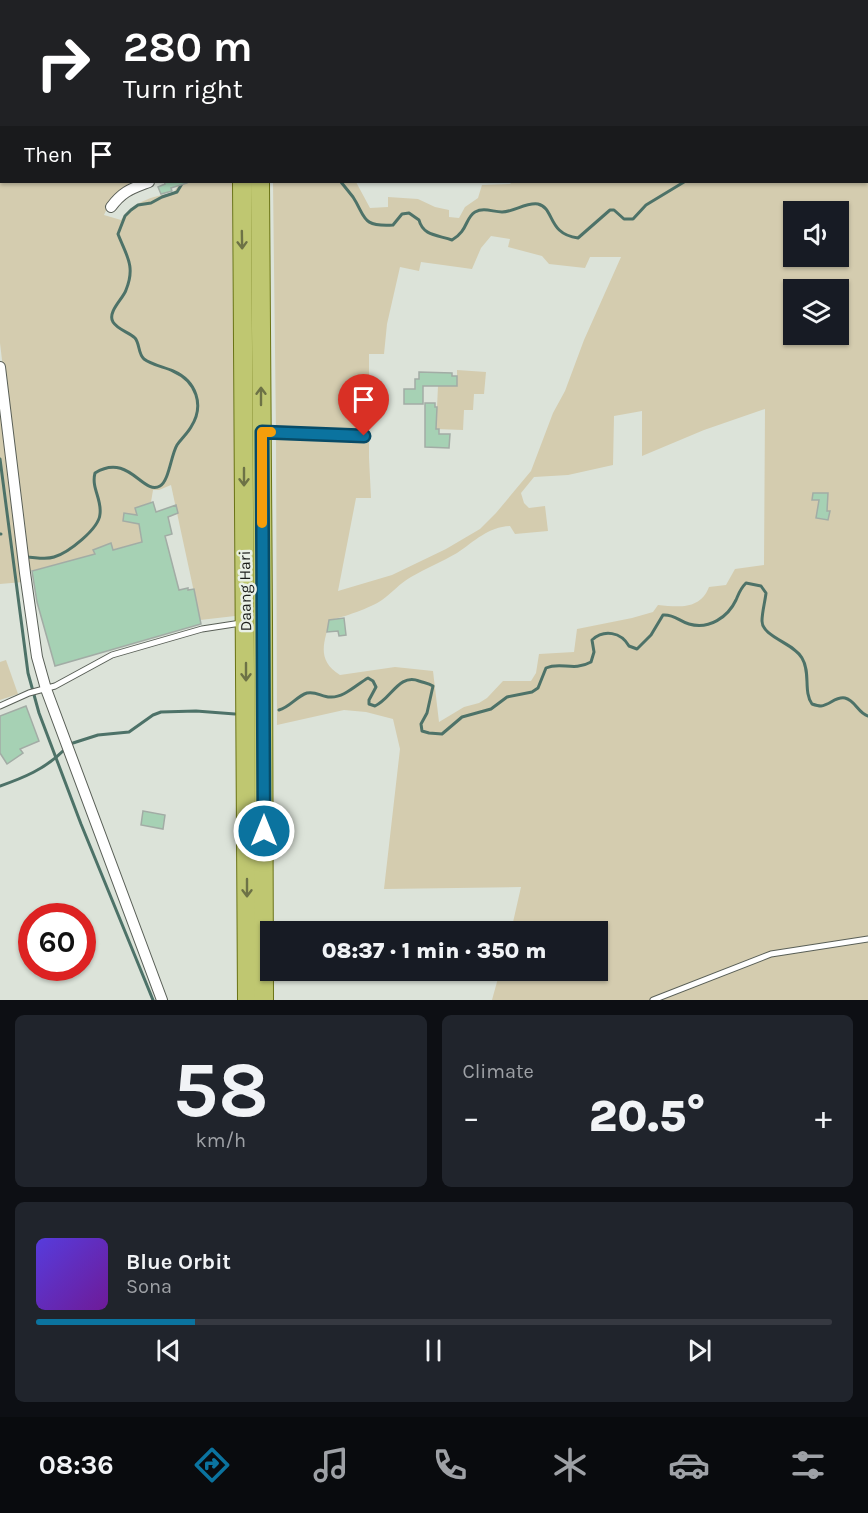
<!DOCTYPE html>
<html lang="en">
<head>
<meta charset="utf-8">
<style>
	body { margin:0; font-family:Karla,sans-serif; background:#20242c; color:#f1f3f6; height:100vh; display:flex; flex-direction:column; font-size:22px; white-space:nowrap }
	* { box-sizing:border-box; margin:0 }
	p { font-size:20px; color:#9ea1a6 }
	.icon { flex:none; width:33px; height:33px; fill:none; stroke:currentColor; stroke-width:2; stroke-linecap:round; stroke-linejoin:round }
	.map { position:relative; height:1000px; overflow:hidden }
	.panel { display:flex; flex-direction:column; gap:15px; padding:15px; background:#0d0f14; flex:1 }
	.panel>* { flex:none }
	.hud { position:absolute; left:0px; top:0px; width:868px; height:183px; box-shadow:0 2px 4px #0004; background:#202124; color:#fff; overflow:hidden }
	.fabs { position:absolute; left:783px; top:201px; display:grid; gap:12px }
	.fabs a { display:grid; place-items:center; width:66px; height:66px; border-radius:0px; background:#171b24; box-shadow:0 2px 4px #0004; font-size:30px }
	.speed { position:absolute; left:18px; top:903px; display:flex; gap:12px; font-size:30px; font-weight:700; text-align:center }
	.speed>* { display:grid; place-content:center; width:78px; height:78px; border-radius:50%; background:#171b24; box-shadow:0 2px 4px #0004; line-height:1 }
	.speed .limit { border:9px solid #d22; background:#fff; color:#111 }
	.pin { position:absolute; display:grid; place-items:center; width:51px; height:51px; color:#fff; margin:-62px -26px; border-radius:50% 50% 50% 0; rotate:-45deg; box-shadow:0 0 6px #0007 }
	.pin .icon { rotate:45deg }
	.me { position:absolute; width:66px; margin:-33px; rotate:0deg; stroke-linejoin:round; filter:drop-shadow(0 0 4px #0008) }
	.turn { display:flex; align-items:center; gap:21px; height:126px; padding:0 24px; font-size:27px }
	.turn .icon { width:78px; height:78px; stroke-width:2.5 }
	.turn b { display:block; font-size:42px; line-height:51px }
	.then { display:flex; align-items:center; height:57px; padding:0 24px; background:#0003; gap:12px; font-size:22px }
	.big { font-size:45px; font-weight:800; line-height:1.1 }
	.panel .card { flex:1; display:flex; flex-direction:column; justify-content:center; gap:9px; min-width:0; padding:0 21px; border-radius:9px; background:#20242c }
	.panel .dial { align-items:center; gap:0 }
	.dial b { font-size:78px; line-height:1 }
	.song { display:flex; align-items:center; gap:18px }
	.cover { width:72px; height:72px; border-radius:9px; background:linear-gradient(135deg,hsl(250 70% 55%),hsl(280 70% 35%)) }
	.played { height:6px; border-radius:3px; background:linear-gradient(90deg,#0b739f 20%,#363941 20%) }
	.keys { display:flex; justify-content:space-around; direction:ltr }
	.heat { display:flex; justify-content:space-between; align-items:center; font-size:33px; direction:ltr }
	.panel .tiles { flex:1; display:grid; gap:15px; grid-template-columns:1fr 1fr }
	.card:last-child { grid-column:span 2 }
	.trip { position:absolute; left:260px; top:921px; width:348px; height:60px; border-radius:0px; background:#171b24; box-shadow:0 2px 4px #0004; font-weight:800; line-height:60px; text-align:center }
	.tabs { display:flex; height:96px; justify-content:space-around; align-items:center; background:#090b0e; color:#9ea1a6 }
	.tabs .icon { width:42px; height:42px }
	.tabs .on { color:#0b739f }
	.tabs b { font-size:27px; color:#f1f3f6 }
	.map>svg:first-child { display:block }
</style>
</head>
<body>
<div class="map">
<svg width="868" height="1000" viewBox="0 0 868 1000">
	<rect width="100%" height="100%" fill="#dce3d9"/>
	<g fill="#d4ccaf" fill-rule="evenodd">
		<path d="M0,0H221L222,1L2,2V182H131L108,206L104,215L121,220C132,202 153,196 173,193L181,182H235L232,193L235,616L200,620L171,485L159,490H153L151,502L136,508L142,542L27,572L0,343Z"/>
		<path d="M265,0H868V1000H492L500,971L597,970V932L511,931L521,887L384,889L400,749L393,719L366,712L344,710L277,725L276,433L273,182H356L370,208L388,207V197L418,199L435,207L449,210V217L459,218L465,207L478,198L482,185L510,184L512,182H867V2ZM794,212H838V256H794ZM491,236L510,239L508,247L542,256L549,264L585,268L590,257H621L584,340L565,391L553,413L531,471L496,513L480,529L446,549L392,575L338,591L356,498H371L369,458V354H384L387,324L400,267L419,271L421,262L472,269L481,248ZM794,290H838V334H794ZM765,409L764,565L735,569L726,585L709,587C700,610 679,607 658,605L653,612L632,618L577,629L574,652L539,654L536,673L531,681H503L487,698L479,703L464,707L439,722L433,671L395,667L340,675C316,660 324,643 330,620C341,618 373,607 382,600C392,593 400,583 411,577C426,568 442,562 457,553C475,541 488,527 510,526L515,534L548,531L545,506L529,508L524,503L521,493L534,477L568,475L613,465L614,416L642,411V456L704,430Z"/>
		<polygon points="457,370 486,372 484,394 474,394 473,410 464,410 463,430 436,429 438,386 457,386"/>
		<polygon points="0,400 23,582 0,584"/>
		<polygon points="6,660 18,694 0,700 0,662"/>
	</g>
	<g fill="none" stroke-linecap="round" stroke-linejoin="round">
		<g stroke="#4d7268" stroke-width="3">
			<polyline points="867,94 868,95"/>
			<path d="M341,182C345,187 349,192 353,197C366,217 361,227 393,225L402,214L409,213L419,220C423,236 438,235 452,240C468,231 465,218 475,212C484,207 493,212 502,212C514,212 526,202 538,204C555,208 547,234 578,238L610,210H614L624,219H633L646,205L684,182"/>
			<polyline points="0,459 28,673 39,713 81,824 153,1000"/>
			<polyline points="0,534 1,534"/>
			<path d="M26,557C35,557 45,560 54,557C68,553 99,529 100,514C102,499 91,488 95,473C129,452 143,496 160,486C169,481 171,455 177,445C181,439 187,434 191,427C205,405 196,381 173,371C164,367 152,365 144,359C138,354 140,344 135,338C129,332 118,330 113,322C107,312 123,299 126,290C136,266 126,255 118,234L125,216L131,210L138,205L151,203L162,197L177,192L183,182"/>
			<path d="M279,710C290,707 297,696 307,693C316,691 322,697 330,697C344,698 357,684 368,678L373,681L376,687L369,700V704L375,706C391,699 399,673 419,681C425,683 428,683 433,686L427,713L421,724L422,731L429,733L442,734L462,717L491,709L507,697L532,692L538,688L546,668C561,661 573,672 591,662L594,652L592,640C604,629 621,632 629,646L637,649L651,635L663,615C674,614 679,621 689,624C709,630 728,617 736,600C739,593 740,589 746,583L761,586L766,593C765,602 762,612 762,621C762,637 794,643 802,658C811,673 803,691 812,704C815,705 818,706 821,706C830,705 836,696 845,698C855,700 858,713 868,716"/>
			<polyline points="73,743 98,735 129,732 153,715 161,712 196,711 235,714"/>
			<path d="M0,786C23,778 45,769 63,751"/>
		</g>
	</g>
	<g fill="#a6d1b4" stroke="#a2aca5" stroke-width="1.5">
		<polygon points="164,182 187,182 187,183 171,188 172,191 161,194 158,187 165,184"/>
		<polygon points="419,372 452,373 452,376 457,376 457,386 423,386 423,404 404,404 404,389 415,389 415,379 419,379"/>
		<polygon points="425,403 435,403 435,407 437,407 436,429 439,429 439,434 450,434 449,448 425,447"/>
		<polygon points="813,493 828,493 827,511 830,511 828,520 816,518 819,500 812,500"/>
		<polygon points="153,502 156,512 176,505 178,513 168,517 172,534 165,536 179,590 188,588 188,590 194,589 201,624 55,666 37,602 32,571 95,554 93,550 111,543 113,550 142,542 139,524 123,521 124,513 137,515 135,508"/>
		<polygon points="344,618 346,635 339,636 338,631 327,632 329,620"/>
		<polygon points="26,706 39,741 20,749 23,753 7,764 0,753 0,716"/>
		<polygon points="143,811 165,815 163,829 141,825"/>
	</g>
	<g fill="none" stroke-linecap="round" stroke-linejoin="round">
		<g stroke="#595f57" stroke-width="7">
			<g id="lane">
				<polyline points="263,432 364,436"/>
				<polyline points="0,706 29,693 55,686 112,655 202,629 241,623"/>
				<polyline points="653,1000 771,954 868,939"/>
			</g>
		</g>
		<g stroke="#595f57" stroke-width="12">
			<g id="street">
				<polyline points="0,117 2,117"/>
				<path d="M111,207C123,191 131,189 149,182"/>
				<polyline points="0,367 25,573 37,657 46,689 162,1000"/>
			</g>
		</g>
		<g stroke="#6a7315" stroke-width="20">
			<g id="primary">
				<polyline points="232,0 233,2"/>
				<polyline points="251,0 251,2"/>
				<polyline points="242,182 247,1000"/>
				<polyline points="260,182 263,621 264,1000"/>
			</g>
		</g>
		<use href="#lane" stroke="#fff" stroke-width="5"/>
		<use href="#street" stroke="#fff" stroke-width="10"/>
		<use href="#primary" stroke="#bfc771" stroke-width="18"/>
	</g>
	<defs><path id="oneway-shaft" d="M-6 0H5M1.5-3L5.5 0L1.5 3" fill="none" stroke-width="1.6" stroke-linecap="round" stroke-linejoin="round" transform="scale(1.5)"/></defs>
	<g stroke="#6d7246">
		<use href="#oneway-shaft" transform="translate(242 240) rotate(89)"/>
		<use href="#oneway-shaft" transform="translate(261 396) rotate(-90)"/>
		<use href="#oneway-shaft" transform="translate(244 477) rotate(90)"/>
		<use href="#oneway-shaft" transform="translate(246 672) rotate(90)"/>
		<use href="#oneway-shaft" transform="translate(247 888) rotate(90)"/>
	</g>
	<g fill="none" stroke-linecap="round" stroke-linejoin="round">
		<g stroke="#074b67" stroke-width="15">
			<polyline id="route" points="264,831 262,432 364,436"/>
		</g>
		<use href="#route" stroke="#0b739f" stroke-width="10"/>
		<polyline stroke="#f59e0b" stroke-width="10" points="262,523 262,432 271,432"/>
	</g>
	<g text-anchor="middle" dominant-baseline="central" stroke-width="5" stroke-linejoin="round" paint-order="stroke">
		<g font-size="16" fill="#1b1d1a" stroke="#e9f0e6">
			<text transform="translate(245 591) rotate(-91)">Daang Hari</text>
		</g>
	</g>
</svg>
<div class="fabs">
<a><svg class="icon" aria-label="sound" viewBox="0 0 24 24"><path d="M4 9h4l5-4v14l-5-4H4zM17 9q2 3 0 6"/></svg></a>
<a><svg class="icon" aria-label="layers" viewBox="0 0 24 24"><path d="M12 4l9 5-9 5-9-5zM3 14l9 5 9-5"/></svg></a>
</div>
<div class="speed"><div class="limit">60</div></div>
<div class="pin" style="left:364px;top:436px;background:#d93025"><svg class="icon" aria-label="arrive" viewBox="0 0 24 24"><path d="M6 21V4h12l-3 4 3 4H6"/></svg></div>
<svg class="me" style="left:264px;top:831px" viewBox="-20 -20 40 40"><circle r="17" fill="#0b739f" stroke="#fff" stroke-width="3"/><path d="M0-11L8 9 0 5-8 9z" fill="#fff"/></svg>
<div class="trip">08:37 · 1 min · 350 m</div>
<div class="hud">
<div class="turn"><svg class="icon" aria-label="right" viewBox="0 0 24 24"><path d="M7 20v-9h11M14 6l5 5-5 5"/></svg><div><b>280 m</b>Turn right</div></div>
<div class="then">Then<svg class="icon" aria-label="arrive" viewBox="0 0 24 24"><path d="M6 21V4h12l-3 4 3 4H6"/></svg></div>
</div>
</div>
<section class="panel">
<div class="tiles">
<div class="card dial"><b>58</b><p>km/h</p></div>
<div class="card"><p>Climate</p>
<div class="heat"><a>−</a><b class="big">20.5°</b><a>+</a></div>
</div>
<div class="card">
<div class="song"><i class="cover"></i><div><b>Blue Orbit</b><p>Sona</p></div></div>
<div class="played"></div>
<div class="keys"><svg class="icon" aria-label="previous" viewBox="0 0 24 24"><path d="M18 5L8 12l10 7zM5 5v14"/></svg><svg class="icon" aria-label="pause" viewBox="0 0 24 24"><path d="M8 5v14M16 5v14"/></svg><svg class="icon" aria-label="next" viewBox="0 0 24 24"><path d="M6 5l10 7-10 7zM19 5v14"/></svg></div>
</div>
</div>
</section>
<nav class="tabs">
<b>08:36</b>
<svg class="icon on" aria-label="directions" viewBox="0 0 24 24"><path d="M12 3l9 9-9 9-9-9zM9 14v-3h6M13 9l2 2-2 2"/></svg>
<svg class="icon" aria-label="music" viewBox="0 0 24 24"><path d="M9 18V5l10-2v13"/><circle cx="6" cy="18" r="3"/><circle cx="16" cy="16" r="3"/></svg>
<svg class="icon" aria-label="phone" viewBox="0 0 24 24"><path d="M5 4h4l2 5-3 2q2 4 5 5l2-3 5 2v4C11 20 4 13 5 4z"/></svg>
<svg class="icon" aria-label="climate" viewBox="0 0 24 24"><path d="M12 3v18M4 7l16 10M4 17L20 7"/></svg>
<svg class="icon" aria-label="car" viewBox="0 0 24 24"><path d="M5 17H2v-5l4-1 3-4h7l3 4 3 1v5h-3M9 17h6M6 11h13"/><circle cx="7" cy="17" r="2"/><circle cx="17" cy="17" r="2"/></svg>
<svg class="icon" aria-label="filters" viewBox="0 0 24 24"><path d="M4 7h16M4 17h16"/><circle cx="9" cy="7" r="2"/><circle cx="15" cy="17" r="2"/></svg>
</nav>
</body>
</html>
